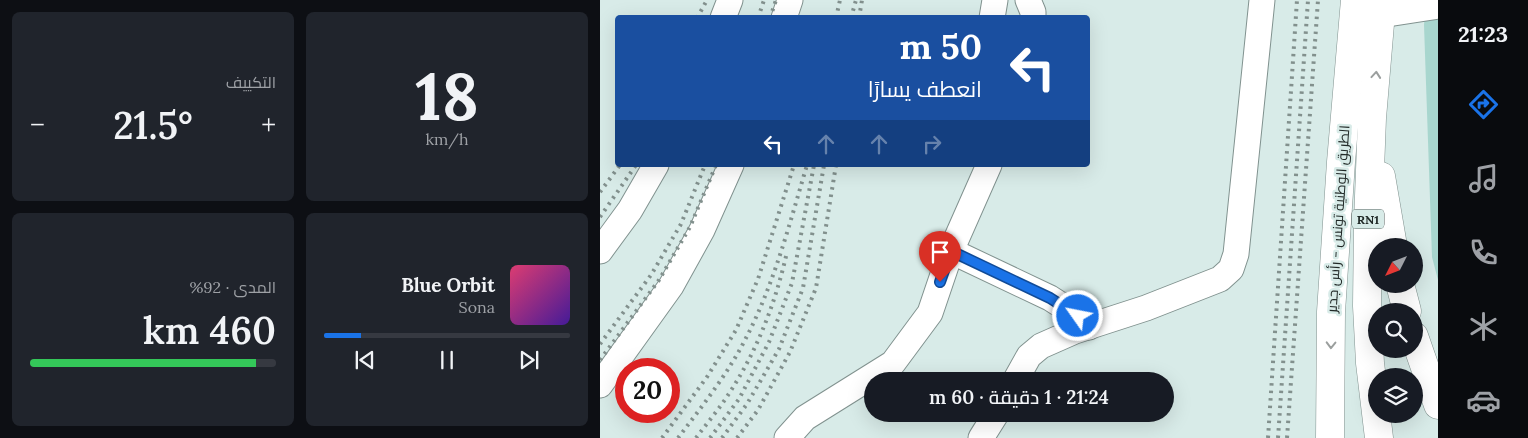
<!DOCTYPE html>
<html lang="ar">
<head>
<meta charset="utf-8">
<style>
	body { margin:0; font-family:Lora,Cairo,serif; background:#20242c; color:#f1f3f6; direction:rtl; height:100vh; display:flex; flex-direction:column; font-size:19px; white-space:nowrap }
	* { box-sizing:border-box; margin:0 }
	p { font-size:16px; color:#9ea1a6 }
	.icon { flex:none; width:28px; height:28px; fill:none; stroke:currentColor; stroke-width:2; stroke-linecap:round; stroke-linejoin:round }
	.map { position:relative; flex:1; overflow:hidden; direction:ltr }
	.side { display:flex; flex-direction:column; gap:12px; padding:12px; background:#0d0f14; width:600px }
	.side>* { flex:none }
	.banner { position:absolute; left:15px; top:15px; width:475px; height:152px; border-radius:5px; box-shadow:0 5px 20px #0002; direction:rtl; background:#1a4fa0; color:#fff; overflow:hidden }
	.needle { width:32px; rotate:228deg }
	.controls { position:absolute; left:768px; top:238px; display:grid; gap:10px }
	.controls a { display:grid; place-items:center; width:55px; height:55px; border-radius:50%; background:#171b24; box-shadow:0 5px 20px #0002; font-size:25px }
	.speed { position:absolute; left:15px; top:358px; display:flex; gap:10px; font-size:25px; font-weight:700; text-align:center }
	.speed>* { display:grid; place-content:center; width:65px; height:65px; border-radius:50%; background:#171b24; box-shadow:0 5px 20px #0002; line-height:1 }
	.speed .limit { border:8px solid #d22; background:#fff; color:#111 }
	.pin { position:absolute; display:grid; place-items:center; width:42px; height:42px; color:#fff; margin:-51px -21px; border-radius:50% 50% 50% 0; rotate:-45deg; box-shadow:0 0 5px #0007 }
	.pin .icon { rotate:45deg }
	.me { position:absolute; width:55px; margin:-28px; rotate:303deg; stroke-linejoin:round; filter:drop-shadow(0 0 4px #0008) }
	.turn { display:flex; align-items:center; gap:18px; height:105px; padding:0 25px; font-size:22px }
	.turn .icon { width:65px; height:65px; stroke-width:2.5 }
	.turn b { display:block; font-size:35px; line-height:42px }
	.lanes { display:flex; align-items:center; height:48px; padding:0 25px; background:#0003; justify-content:center; gap:25px; direction:ltr }
	.lanes .off { opacity:.35 }
	.big { font-size:38px; font-weight:600; line-height:1.1 }
	.side .card { flex:1; display:flex; flex-direction:column; justify-content:center; gap:8px; min-width:0; padding:0 18px; border-radius:8px; background:#20242c }
	.side .dial { align-items:center; gap:0 }
	.dial b { font-size:65px; line-height:1 }
	.song { display:flex; align-items:center; gap:15px }
	.cover { width:60px; height:60px; border-radius:8px; background:linear-gradient(135deg,hsl(340 70% 55%),hsl(260 70% 35%)) }
	.played { height:5px; border-radius:2px; background:linear-gradient(90deg,#1a73e8 15%,#363941 15%) }
	.keys { display:flex; justify-content:space-around; direction:ltr }
	.heat { display:flex; justify-content:space-between; align-items:center; font-size:28px; direction:ltr }
	.charge { height:8px; border-radius:4px; background:linear-gradient(90deg,#34c759 92%,#363941 0) }
	.side .tiles { flex:1; display:grid; gap:12px; grid-template-columns:repeat(2,1fr) }
	.trip { position:absolute; left:264px; top:372px; width:310px; height:50px; border-radius:25px; background:#171b24; box-shadow:0 5px 20px #0002; font-weight:600; line-height:50px; text-align:center; direction:rtl }
	main { display:flex; flex:1; min-height:0 }
	.tabs { display:flex; flex-direction:column; width:90px; justify-content:space-around; align-items:center; background:#090b0e; color:#9ea1a6 }
	.tabs .icon { width:35px; height:35px }
	.tabs .active { color:#1a73e8 }
	.tabs b { font-size:22px; color:#f1f3f6 }
	.map>svg:first-child { display:block }
</style>
</head>
<body>
<main>
<nav class="tabs">
<b>21:23</b>
<svg class="icon active" aria-label="directions" viewBox="0 0 24 24"><path d="M12 3l9 9-9 9-9-9zM9 14v-3h6M13 9l2 2-2 2"/></svg>
<svg class="icon" aria-label="music" viewBox="0 0 24 24"><path d="M9 18V5l10-2v13"/><circle cx="6" cy="18" r="3"/><circle cx="16" cy="16" r="3"/></svg>
<svg class="icon" aria-label="phone" viewBox="0 0 24 24"><path d="M5 4h4l2 5-3 2q2 4 5 5l2-3 5 2v4C11 20 4 13 5 4z"/></svg>
<svg class="icon" aria-label="climate" viewBox="0 0 24 24"><path d="M12 3v18M4 7l16 10M4 17L20 7"/></svg>
<svg class="icon" aria-label="car" viewBox="0 0 24 24"><path d="M5 17H2v-5l4-1 3-4h7l3 4 3 1v5h-3M9 17h6M6 11h13"/><circle cx="7" cy="17" r="2"/><circle cx="17" cy="17" r="2"/></svg>
</nav>
<div class="map">
<svg width="838" height="438" viewBox="0 0 838 438">
	<rect width="100%" height="100%" fill="#d8ebe8"/>
	<polygon fill="#a8d6ce" points="826,0 838,0 838,280 832,257 824,25"/>
	<g fill="none" stroke-linecap="round" stroke-linejoin="round">
		<g stroke="#81928f" stroke-width="27">
			<g id="minor">
				<polyline points="428,0 433,12 433,18"/>
				<polyline points="781,15 838,6"/>
				<polyline points="123,18 130,0"/>
				<polyline points="184,18 190,0"/>
				<polyline points="392,18 395,0"/>
				<polyline points="0,251 30,210 56,165"/>
				<polyline points="351,251 450,298 478,316 489,327"/>
				<polyline points="415,381 429,356 441,346 475,331 546,308 620,279 631,269 636,254 662,0"/>
				<polyline points="0,385 71,286 102,230 131,165"/>
				<polyline points="187,438 205,418 293,363 330,313 351,251 389,165"/>
				<polyline points="381,438 396,414"/>
			</g>
		</g>
		<g stroke="#81928f" stroke-width="29">
			<g id="major">
				<polyline points="781,176 793,246"/>
				<polyline points="800,284 807,311"/>
				<polyline points="814,336 838,405"/>
				<polyline points="730,438 731,312 741,162 755,0"/>
				<polyline points="779,438 770,363 767,306 768,222 772,118 782,0"/>
			</g>
		</g>
		<use href="#minor" stroke="#fff" stroke-width="25"/>
		<use href="#major" stroke="#fff" stroke-width="28"/>
		<g stroke="#82908d" stroke-width="4" stroke-dasharray="2.5 5" stroke-linecap="butt">
			<polyline points="97,18 107,0"/>
			<polyline points="158,18 164,0"/>
			<polyline points="170,18 176,0"/>
			<polyline points="236,18 240,0"/>
			<polyline points="251,18 256,0"/>
			<polyline points="259,18 262,0"/>
			<polyline points="0,192 20,165"/>
			<polyline points="0,217 36,165"/>
			<polyline points="0,344 51,275 81,224 105,165"/>
			<polyline points="0,360 59,280 90,227 116,165"/>
			<polyline points="62,438 107,377 136,330 158,279 194,165"/>
			<path d="M78,438C103,405 130,371 148,334C175,281 190,222 207,165"/>
			<path d="M96,438C107,423 120,408 130,392C158,349 176,301 187,252"/>
			<polyline points="110,438 139,399 169,342 192,283 214,165"/>
			<polyline points="122,438 147,404 179,349 203,288 224,165"/>
			<polyline points="137,438 158,410 190,352 216,288 236,165"/>
			<polyline points="668,438 697,0"/>
			<polyline points="678,438 708,0"/>
			<polyline points="687,438 718,0"/>
		</g>
	</g>
	<defs><path id="oneway-chevron" d="M-2-3.5L2.5 0L-2 3.5" fill="none" stroke-width="1.6" stroke-linecap="round" stroke-linejoin="round" transform="scale(1.25)"/></defs>
	<g stroke="#9b9f9e">
		<use href="#oneway-chevron" transform="translate(776 75) rotate(-85)"/>
		<use href="#oneway-chevron" transform="translate(731 345) rotate(91)"/>
	</g>
	<g fill="none" stroke-linecap="round" stroke-linejoin="round">
		<g stroke="#114b97" stroke-width="12">
			<polyline id="route" points="340,282 351,251 450,298 478,316"/>
		</g>
		<use href="#route" stroke="#1a73e8" stroke-width="9"/>
	</g>
	<g text-anchor="middle" dominant-baseline="central" stroke-width="5" stroke-linejoin="round" paint-order="stroke">
		<rect fill="#d8ebe8" stroke="#586361" stroke-width="1" x="752" y="209.5" width="32" height="19" rx="4"/>
		<g font-size="12" font-weight="bold" fill="#212927">
			<text x="768" y="219">RN1</text>
		</g>
		<g font-size="14" fill="#212927" stroke="#d8ebe8">
			<text transform="translate(738 219) rotate(-86)">الطريق الوطنية تونس - رأس جدير</text>
		</g>
	</g>
</svg>
<div class="controls">
<a><svg class="needle" viewBox="-14 -14 28 28"><path d="M0-13l5 13h-10z" fill="#e53935"/><path d="M0 13l5-13h-10z" fill="#9ea1a6"/></svg></a>
<a><svg class="icon" aria-label="search" viewBox="0 0 24 24"><circle cx="10" cy="10" r="6"/><path d="M15 15l6 6"/></svg></a>
<a><svg class="icon" aria-label="layers" viewBox="0 0 24 24"><path d="M12 4l9 5-9 5-9-5zM3 14l9 5 9-5"/></svg></a>
</div>
<div class="speed"><div class="limit">20</div></div>
<div class="pin" style="left:340px;top:282px;background:#d93025"><svg class="icon" aria-label="arrive" viewBox="0 0 24 24"><path d="M6 21V4h12l-3 4 3 4H6"/></svg></div>
<svg class="me" style="left:478px;top:316px" viewBox="-20 -20 40 40"><circle r="17" fill="#1a73e8" stroke="#fff" stroke-width="3"/><path d="M0-11L8 9 0 5-8 9z" fill="#fff"/></svg>
<div class="trip">21:24 · 1 دقيقة · 60 m</div>
<div class="banner">
<div class="turn"><svg class="icon" aria-label="left" viewBox="0 0 24 24"><path d="M17 20v-9H6M10 6l-5 5 5 5"/></svg><div><b>50 m</b>انعطف يسارًا</div></div>
<div class="lanes"><svg class="icon" aria-label="left" viewBox="0 0 24 24"><path d="M17 20v-9H6M10 6l-5 5 5 5"/></svg><svg class="icon off" aria-label="ahead" viewBox="0 0 24 24"><path d="M12 20V5M6 11l6-6 6 6"/></svg><svg class="icon off" aria-label="ahead" viewBox="0 0 24 24"><path d="M12 20V5M6 11l6-6 6 6"/></svg><svg class="icon off" aria-label="right" viewBox="0 0 24 24"><path d="M7 20v-9h11M14 6l5 5-5 5"/></svg></div>
</div>
</div>
<section class="side">
<div class="tiles">
<div class="card dial"><b>18</b><p>km/h</p></div>
<div class="card"><p>التكييف</p>
<div class="heat"><a>−</a><b class="big">21.5°</b><a>+</a></div>
</div>
<div class="card">
<div class="song"><i class="cover"></i><div><b>Blue Orbit</b><p>Sona</p></div></div>
<div class="played"></div>
<div class="keys"><svg class="icon" aria-label="previous" viewBox="0 0 24 24"><path d="M18 5L8 12l10 7zM5 5v14"/></svg><svg class="icon" aria-label="pause" viewBox="0 0 24 24"><path d="M8 5v14M16 5v14"/></svg><svg class="icon" aria-label="next" viewBox="0 0 24 24"><path d="M6 5l10 7-10 7zM19 5v14"/></svg></div>
</div>
<div class="card"><p>المدى · 92%</p><b class="big">460 km</b><div class="charge"></div></div>
</div>
</section>
</main>
</body>
</html>
